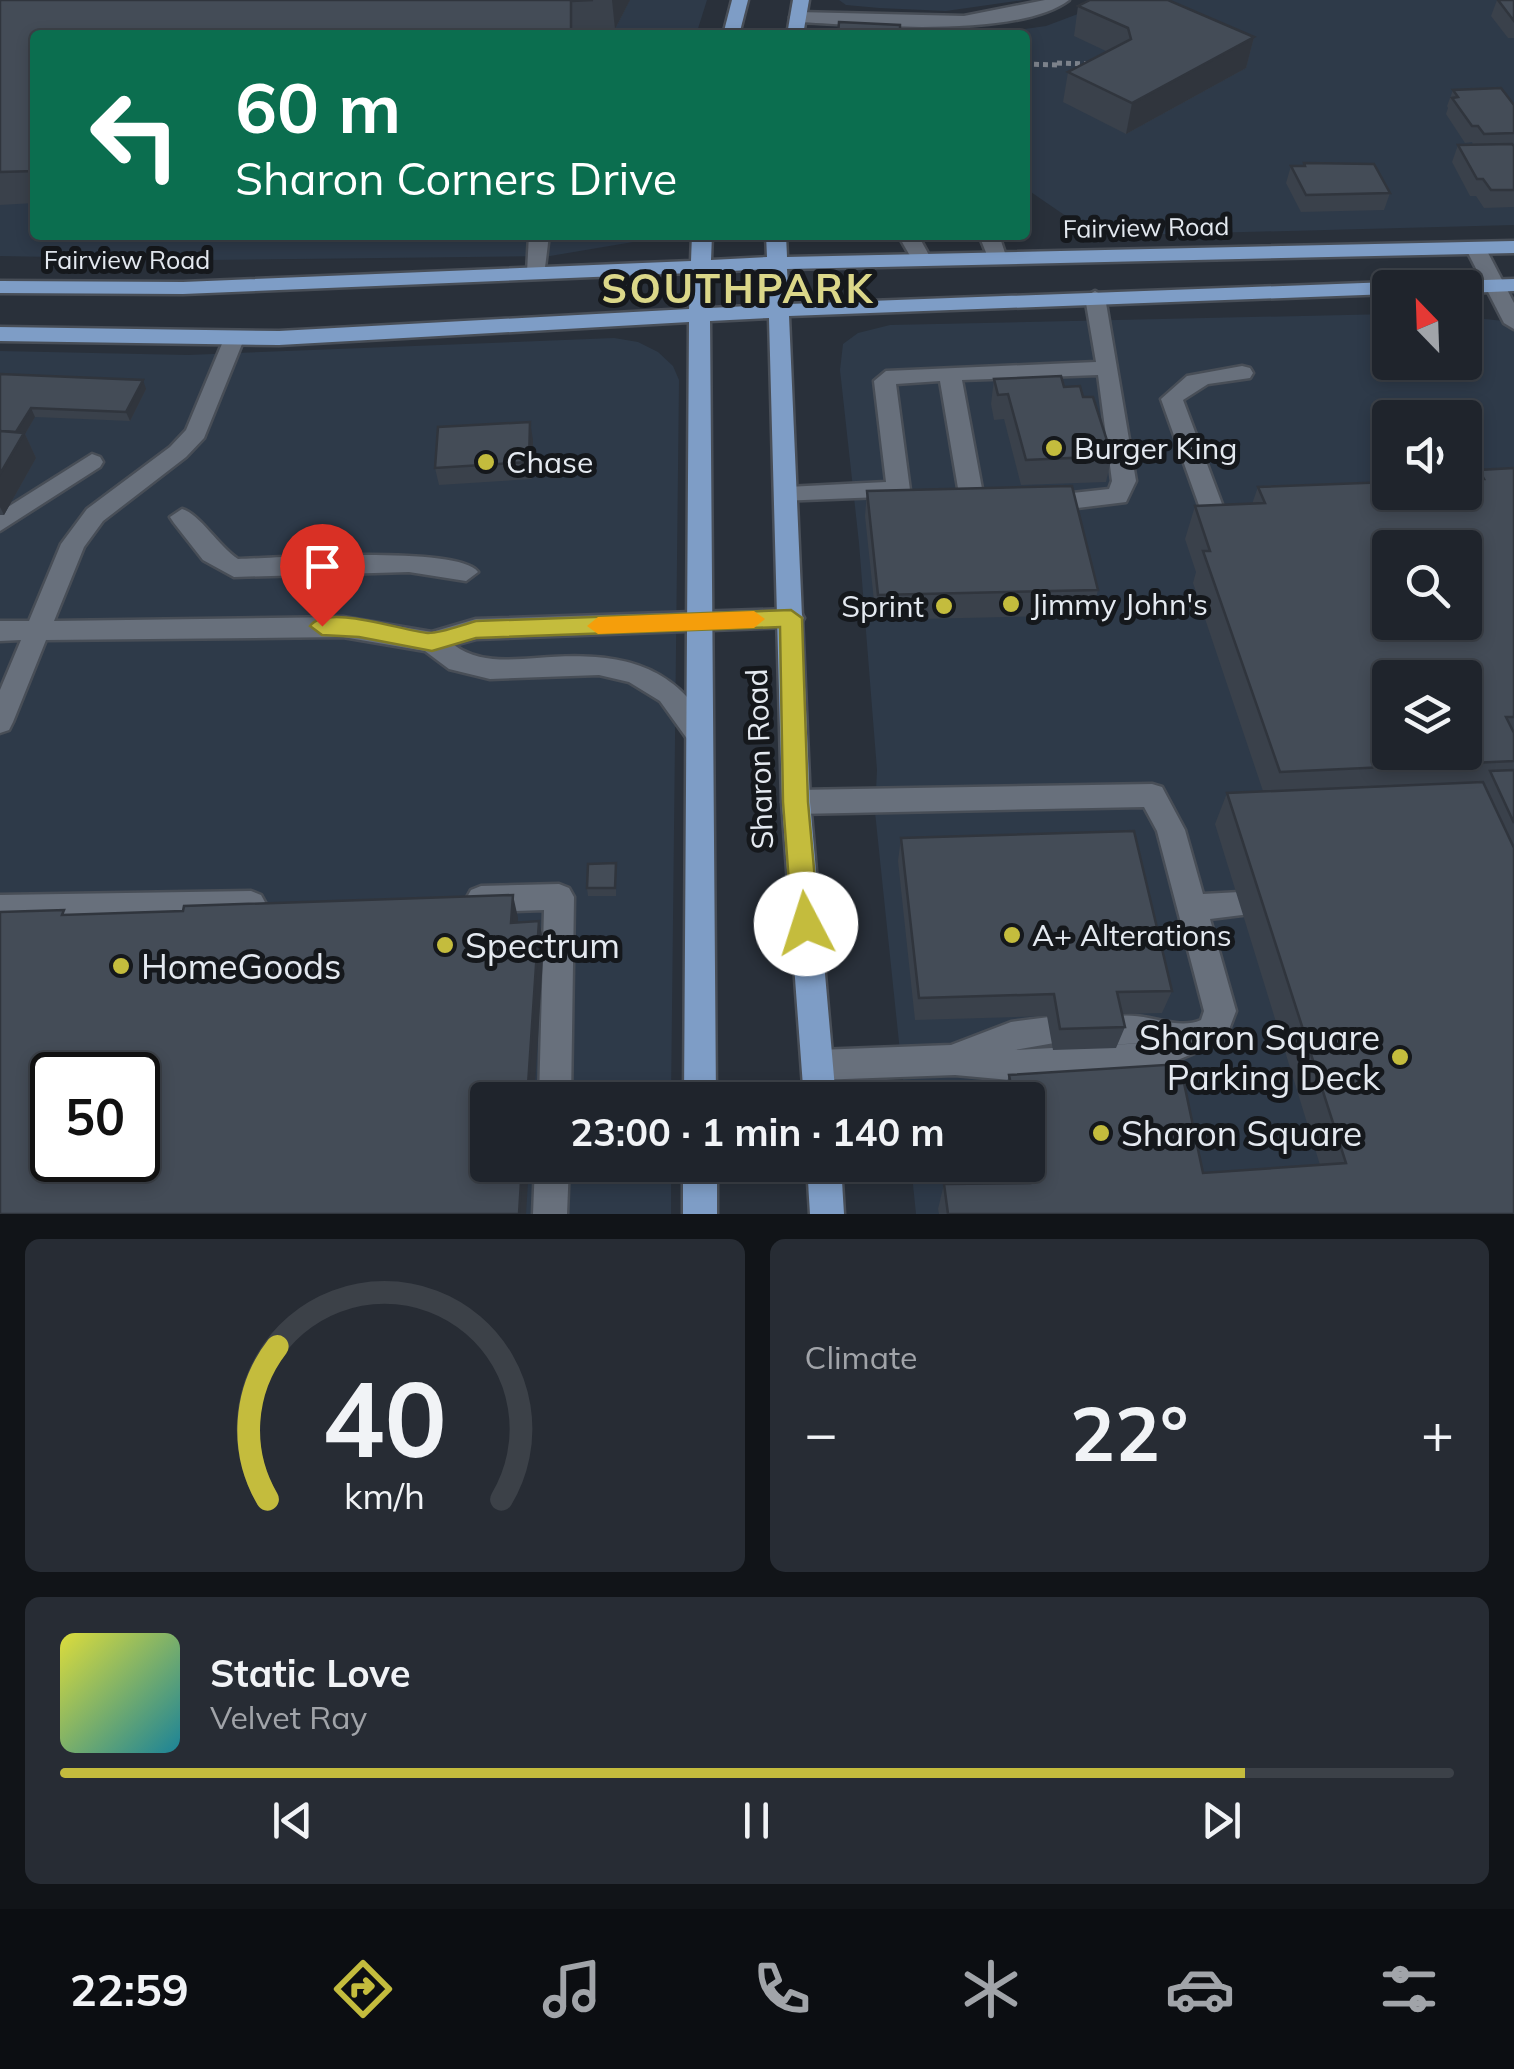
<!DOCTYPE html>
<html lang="en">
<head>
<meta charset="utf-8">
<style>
	body { margin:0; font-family:Mulish,sans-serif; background:#272c34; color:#f1f3f6; height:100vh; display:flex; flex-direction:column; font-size:38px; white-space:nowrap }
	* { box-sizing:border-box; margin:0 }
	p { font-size:32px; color:#a1a4a9 }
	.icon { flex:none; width:55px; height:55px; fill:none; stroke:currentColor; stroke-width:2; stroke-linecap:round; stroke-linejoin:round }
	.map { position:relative; height:1214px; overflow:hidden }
	.drawer { display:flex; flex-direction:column; gap:25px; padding:25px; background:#111418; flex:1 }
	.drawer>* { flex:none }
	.hud { position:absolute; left:30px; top:30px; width:1000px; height:210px; border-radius:10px; box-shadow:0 5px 15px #0003,0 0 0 2px #3c4148; background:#0b6e4f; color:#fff; overflow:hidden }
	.needle { width:65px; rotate:337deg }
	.fabs { position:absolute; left:1372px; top:270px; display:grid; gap:20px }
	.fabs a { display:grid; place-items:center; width:110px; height:110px; border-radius:10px; background:#1f242c; box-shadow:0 5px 15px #0003,0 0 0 2px #3c4148; font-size:50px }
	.speed { position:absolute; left:30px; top:1052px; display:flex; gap:20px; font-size:50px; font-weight:700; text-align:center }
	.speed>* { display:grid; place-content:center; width:130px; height:130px; border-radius:50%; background:#1f242c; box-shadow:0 5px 15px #0003,0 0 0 2px #3c4148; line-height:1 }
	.speed .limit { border:5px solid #111; border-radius:15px; background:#fff; color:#111 }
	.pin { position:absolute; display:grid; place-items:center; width:85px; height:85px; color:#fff; margin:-102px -42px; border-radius:50% 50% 50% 0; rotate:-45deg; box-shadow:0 0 10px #0007 }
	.pin .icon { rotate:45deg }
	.me { position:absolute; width:110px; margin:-55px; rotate:355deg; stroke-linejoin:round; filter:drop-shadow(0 0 8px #0008) }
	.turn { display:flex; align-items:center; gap:35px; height:210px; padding:0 40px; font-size:45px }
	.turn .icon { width:130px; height:130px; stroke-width:2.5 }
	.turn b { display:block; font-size:70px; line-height:85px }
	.big { font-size:75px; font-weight:700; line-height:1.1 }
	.drawer .card { flex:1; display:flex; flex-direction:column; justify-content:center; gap:15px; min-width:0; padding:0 35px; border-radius:15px; background:#272c34 }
	.drawer .dial { align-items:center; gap:0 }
	.dial svg { height:260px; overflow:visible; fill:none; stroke:#3c4148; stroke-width:7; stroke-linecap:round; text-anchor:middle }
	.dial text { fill:#f1f3f6; stroke:none }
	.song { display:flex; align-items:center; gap:30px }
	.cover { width:120px; height:120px; border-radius:15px; background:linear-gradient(135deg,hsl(60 70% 55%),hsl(190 70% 35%)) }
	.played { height:10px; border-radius:5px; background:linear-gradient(90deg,#c4bc3d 85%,#3c4148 85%) }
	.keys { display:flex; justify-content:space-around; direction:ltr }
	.heat { display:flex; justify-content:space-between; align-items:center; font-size:55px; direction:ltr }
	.drawer .tiles { flex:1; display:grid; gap:25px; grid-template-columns:1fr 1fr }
	.card:last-child { grid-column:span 2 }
	.trip { position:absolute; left:470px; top:1082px; width:575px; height:100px; border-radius:10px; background:#1f242c; box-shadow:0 5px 15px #0003,0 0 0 2px #3c4148; font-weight:700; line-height:100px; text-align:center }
	.menu { display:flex; height:160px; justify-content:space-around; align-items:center; background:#0c0e12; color:#a1a4a9 }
	.menu .icon { width:70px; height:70px }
	.menu .on { color:#c4bc3d }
	.menu b { font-size:45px; color:#f1f3f6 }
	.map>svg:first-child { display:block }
</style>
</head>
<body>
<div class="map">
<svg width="1514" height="1214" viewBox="0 0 1514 1214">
	<rect width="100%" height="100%" fill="#29303a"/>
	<g fill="#2e3a49" fill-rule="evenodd">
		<polygon points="0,0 707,0 696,35 35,35 35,235 647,235 645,240 550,256 209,260 0,256"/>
		<polygon points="839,0 1024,0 946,11 879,8 846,5"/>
		<polygon points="1115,0 1514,0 1514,225 1095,236 1025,188 1025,35 841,35 991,34 1046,26"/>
		<path d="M1390,314V362H1465V317L1514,322V1214H916L911,1165H1028V1100H905L875,812L877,770L859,543L840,370L843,344L858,333L890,325ZM1390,418H1465V492H1390ZM1390,548H1465V622H1390ZM1390,678H1465V752H1390Z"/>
		<path d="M614,338L638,342L658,352L673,366L679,380L671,1100H488V1165H671V1214H0V351L188,355ZM52,1075H138V1160H52Z"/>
	</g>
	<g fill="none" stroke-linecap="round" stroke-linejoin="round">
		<g stroke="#484e57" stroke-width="5">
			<g id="minor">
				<path d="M1045,0H1069C1018,39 862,25 798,22L790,17L798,12L964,16Z"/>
				<polygon points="529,235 549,235 544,276 530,276 527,272"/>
				<polygon points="898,235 918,235 930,257 927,261 913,261"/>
				<polygon points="979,235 999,235 1006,256 1003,260 989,260"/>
				<polygon points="1476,243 1486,249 1514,303 1514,329 1504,323 1466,249"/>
				<polygon points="1095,291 1105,297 1136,481 1126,502 1045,512 1033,504 1045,496 1109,489 1112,481 1098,375 962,380 983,494 979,500 971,502 959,494 940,381 896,384 910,490 906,496 779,501 775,495 779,489 787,487 886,482 874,381 886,371 1096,362 1085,297"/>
				<path d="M234,332L244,339L204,438L186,457L103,521L84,547L54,621L343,617L432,632L476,619L791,609L800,611L804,618L800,625L791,627L476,639L454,645C478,663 509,660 537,658C612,652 674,659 711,732L708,740L698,743L688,740L660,701L629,682L599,675L490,679L449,669L425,651L343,637L46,640L13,722L9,730L0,733V690L21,640L0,641V621H29L61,544L87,509L170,447L186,430L224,339Z"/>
				<polygon points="1242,366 1250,368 1253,373 1250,378 1208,384 1183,400 1234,536 1222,545 1210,536 1161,399 1187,376"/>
				<polygon points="92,454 100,457 103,462 100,467 0,531 0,512"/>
				<path d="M182,509C200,514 219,547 238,559C277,558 460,545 478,572L466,581L409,572L234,577L203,560L174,523L170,517Z"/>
				<path d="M1152,784L1162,787L1185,830L1203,894L1240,892L1250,896L1255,905L1250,914L1210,919L1236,1011L1225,1040L1147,1073L1020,1081L955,1075L818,1080L807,1076L802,1065L807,1054L818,1050L951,1045L1011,1022L1049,1017L1060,1022L1065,1032L1060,1042L1015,1050L1143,1043L1112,1045L1101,1040L1096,1030L1101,1020C1140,1005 1172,1033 1201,1020L1204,1011L1157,831L1144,807L796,814L786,810L782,802L786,794L796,790Z"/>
				<polygon points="559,884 569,888 574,897 571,1100 539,1100 544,910 481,912 471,908 466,899 471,890 481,886"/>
				<polygon points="251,891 261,895 266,904 261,913 251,917 0,921 0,895"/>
				<polygon points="535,1165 569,1165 567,1214 533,1214"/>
			</g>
		</g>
		<g stroke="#484e57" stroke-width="5">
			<g id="major">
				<polygon points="732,0 748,0 739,35 723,35"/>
				<polygon points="793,0 809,0 803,35 787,35"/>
				<path d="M692,235H712L711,260L767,257L766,235H786L787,257L1514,241V253L787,269L789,304L1390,282L1400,288H1390V294L789,316L810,802L836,1100H804L782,802L769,318L710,321L716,1100H684L689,322L279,345L0,341V327L279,331L689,309L691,273L183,294L0,293V281L183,282L691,261ZM767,269L768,305L710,308L711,272Z"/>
				<polygon points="1514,279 1514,291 1465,293 1465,288 1415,288 1425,282"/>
				<rect x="683" y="1165" width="34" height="49"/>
				<polygon points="807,1165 841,1165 844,1214 810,1214"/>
			</g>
		</g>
		<g stroke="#7c828b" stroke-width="5" stroke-dasharray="5 4" stroke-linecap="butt">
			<polyline points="1057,63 1090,64"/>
			<polyline points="1025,64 1057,65"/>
		</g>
		<use href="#minor" fill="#68707c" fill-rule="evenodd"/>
		<use href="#major" fill="#7e9dc6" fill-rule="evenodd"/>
	</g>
	<g fill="#3a414b">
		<polygon points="0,0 630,0 615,29 573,31 574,35 35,35 35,203 0,205"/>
		<polygon points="1497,0 1514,0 1514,38 1508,38 1491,16"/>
		<polygon points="1078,6 1254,37 1246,68 1126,134 1063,102 1068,72 1108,52 1074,36"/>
		<polygon points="1453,90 1514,105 1514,207 1484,208 1476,196 1470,196 1452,162 1458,145 1473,145 1472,142 1465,143 1446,114 1448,108 1447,106"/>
		<polygon points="1304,163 1390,193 1384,210 1301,212 1286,183 1291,166 1303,166"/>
		<polygon points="0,374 146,389 130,421 35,417 25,434 36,458 4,515 0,515"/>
		<polygon points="994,379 1064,387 1083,397 1112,456 1106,482 1021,485 1004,419 994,420 991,404"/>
		<polygon points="533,440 532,479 439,485 435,468"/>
		<polygon points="1514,468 1514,1214 939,1214 938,1209 944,1184 1016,1183 1013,1165 1028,1165 1028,1100 1002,1100 1009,1075 1203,1173 1320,1165 1215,824 1227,793 1263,791 1193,583 1196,572 1185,539 1195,506 1252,504 1258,487 1475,479 1479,470"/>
		<polygon points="867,491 1098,590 1092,615 876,620 865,516"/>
		<polygon points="901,838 1172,991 1162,1013 1122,1014 1125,1027 1116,1048 1053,1050 1047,1016 915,1020 898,861"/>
		<polygon points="616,863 616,896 588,896 587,888"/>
	</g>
	<g fill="#30353d">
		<polygon points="612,0 630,0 615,29"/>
		<polygon points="1254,37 1246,68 1126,134 1132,103"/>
		<polygon points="143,380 146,389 130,421 126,412"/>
		<polygon points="31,408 35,417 25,434 36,458 4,515 0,507 0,460"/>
		<polygon points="530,422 533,440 532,479 529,462"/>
		<polygon points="513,895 518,918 516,946 511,923"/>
		<polygon points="539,921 544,944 534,1100 527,1100"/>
		<polygon points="522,1165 529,1165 526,1214 519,1214"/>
	</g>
	<g fill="#444c57" stroke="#30353d" stroke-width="2.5" fill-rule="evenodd">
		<polygon points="0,0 593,0 571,1 571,35 35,35 35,171 0,172"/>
		<polygon points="1090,0 1168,0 1254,37 1132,103 1068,72 1131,39 1128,28 1078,6"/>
		<polygon points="1498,0 1514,0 1514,21"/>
		<polygon points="839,22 900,25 900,35 838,35"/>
		<polygon points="1501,88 1514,105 1514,133 1484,134 1478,126 1472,126 1452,98 1458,97 1453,90"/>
		<polygon points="1512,144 1514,146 1514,190 1491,190 1483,179 1477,179 1458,145"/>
		<polygon points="1304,163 1374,164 1390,193 1306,195 1291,166 1305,166"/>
		<polygon points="0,374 143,380 126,412 31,408 16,432 0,431"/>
		<polygon points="1061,376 1064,387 1080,386 1083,397 1093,397 1112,456 1026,460 1008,394 998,395 994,379"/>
		<polygon points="530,422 529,462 435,468 438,427"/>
		<polygon points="0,431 24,433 0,474"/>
		<path d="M1514,468V717H1506L1514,733V761L1280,772L1203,551H1210L1195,506L1265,503L1258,487L1390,482V492H1465V479H1484L1479,470ZM1390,548H1465V622H1390ZM1390,678H1465V752H1390Z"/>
		<polygon points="1072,486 1098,590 878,595 867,491"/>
		<polygon points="1514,770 1514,823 1490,771"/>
		<polygon points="1483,782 1514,848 1514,1214 948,1214 944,1184 1030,1183 1026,1165 1028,1165 1028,1100 1014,1100 1009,1075 1180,1064 1203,1173 1346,1163 1227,793"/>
		<polygon points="1134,831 1172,991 1117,992 1125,1027 1060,1029 1054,994 919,998 901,838"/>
		<polygon points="616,863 615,888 587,888 588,864"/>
		<path d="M513,895L511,923L539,921L527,1100H488V1165H522L519,1214H0V912L64,910L62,915L183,911L184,906ZM52,1075H138V1160H52Z"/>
	</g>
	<path fill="#c4bc3d" stroke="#7f7a28" stroke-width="2.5" d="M791,610L802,618L808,802L819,924L815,933L806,936L796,933L792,924L783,802L780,627L476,638L432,651L359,637L322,635L310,626C327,603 402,631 428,633C443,633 461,625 476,621Z"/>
	<polygon fill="#f59e0b" points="754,611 765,619 754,628 598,634 587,626 598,617"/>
	<g fill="#c4bc3d" stroke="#15181c" stroke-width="4">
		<circle cx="1054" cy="448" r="10"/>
		<circle cx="486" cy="462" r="10"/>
		<circle cx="1011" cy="604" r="10"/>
		<circle cx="944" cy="606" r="10"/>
		<circle cx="1012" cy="935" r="10"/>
		<circle cx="445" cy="945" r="10"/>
		<circle cx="121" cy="966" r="10"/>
		<circle cx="1400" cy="1057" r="10"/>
		<circle cx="1101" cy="1133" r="10"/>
	</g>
	<g text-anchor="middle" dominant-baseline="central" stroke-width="10" stroke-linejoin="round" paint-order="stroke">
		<g font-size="25" fill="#e4e9f0" stroke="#15181c">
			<text transform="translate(1146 227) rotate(-1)">Fairview Road</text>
			<text x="127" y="259">Fairview Road</text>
		</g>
		<g font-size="30" fill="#e4e9f0" stroke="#15181c" text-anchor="start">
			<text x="1074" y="448">Burger King</text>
			<text x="506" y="462">Chase</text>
			<text x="1031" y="604">Jimmy John's</text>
			<text x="924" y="606" text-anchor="end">Sprint</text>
			<text x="1032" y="935">A+ Alterations</text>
		</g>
		<g font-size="30" fill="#e4e9f0" stroke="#15181c">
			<text transform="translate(759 759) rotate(-92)">Sharon Road</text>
		</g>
		<g font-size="35" fill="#e4e9f0" stroke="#15181c" text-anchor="start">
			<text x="465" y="945">Spectrum</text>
			<text x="141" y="966">HomeGoods</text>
			<text x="1380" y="1037" text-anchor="end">Sharon Square<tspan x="1380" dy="40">Parking Deck</tspan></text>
			<text x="1121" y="1133">Sharon Square</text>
		</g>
		<g font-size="40" font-weight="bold" letter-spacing="2.5" fill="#dbd789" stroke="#15181c">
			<text x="738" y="288">SOUTHPARK</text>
		</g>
	</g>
</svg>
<div class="fabs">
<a><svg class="needle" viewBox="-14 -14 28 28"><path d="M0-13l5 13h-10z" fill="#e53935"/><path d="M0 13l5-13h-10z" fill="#a1a4a9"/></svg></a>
<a><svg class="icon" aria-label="sound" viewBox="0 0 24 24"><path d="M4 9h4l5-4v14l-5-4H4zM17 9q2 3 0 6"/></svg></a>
<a><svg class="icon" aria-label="search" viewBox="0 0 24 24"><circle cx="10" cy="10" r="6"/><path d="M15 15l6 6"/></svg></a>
<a><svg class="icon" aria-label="layers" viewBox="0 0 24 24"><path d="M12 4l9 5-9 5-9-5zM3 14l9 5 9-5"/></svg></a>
</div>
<div class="speed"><div class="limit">50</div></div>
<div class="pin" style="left:322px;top:626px;background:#d93025"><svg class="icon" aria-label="arrive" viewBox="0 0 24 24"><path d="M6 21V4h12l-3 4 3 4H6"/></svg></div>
<svg class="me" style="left:806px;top:924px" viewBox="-20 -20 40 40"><circle r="19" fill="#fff"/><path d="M0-13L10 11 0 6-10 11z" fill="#c4bc3d"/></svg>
<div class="trip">23:00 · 1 min · 140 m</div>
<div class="hud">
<div class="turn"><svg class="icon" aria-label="left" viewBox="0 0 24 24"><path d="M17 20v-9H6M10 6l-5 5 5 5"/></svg><div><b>60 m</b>Sharon Corners Drive</div></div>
</div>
</div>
<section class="drawer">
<div class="tiles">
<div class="card dial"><svg viewBox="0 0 100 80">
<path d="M14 69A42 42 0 1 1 86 69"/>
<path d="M14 69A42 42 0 0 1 17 22" stroke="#c4bc3d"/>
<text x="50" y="56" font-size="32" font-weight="700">40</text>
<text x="50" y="72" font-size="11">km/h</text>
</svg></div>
<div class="card"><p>Climate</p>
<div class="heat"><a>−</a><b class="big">22°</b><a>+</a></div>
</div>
<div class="card">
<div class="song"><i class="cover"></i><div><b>Static Love</b><p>Velvet Ray</p></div></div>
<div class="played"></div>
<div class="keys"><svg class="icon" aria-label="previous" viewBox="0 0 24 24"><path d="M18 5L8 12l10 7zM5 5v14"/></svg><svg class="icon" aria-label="pause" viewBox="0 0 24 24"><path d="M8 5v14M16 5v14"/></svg><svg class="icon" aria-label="next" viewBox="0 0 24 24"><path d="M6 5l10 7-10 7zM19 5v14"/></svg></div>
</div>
</div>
</section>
<nav class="menu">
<b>22:59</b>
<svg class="icon on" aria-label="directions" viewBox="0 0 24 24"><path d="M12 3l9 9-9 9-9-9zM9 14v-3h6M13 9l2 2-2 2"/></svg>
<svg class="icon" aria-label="music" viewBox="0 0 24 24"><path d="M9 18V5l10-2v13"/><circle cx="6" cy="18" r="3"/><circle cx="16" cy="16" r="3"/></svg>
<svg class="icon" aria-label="phone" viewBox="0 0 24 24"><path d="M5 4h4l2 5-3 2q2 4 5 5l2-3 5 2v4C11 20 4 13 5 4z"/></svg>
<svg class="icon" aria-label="climate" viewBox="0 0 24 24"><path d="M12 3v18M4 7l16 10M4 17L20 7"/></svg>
<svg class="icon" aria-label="car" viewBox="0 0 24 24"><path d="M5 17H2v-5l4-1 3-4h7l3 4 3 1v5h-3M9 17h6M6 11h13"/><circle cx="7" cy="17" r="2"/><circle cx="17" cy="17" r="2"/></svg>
<svg class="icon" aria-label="filters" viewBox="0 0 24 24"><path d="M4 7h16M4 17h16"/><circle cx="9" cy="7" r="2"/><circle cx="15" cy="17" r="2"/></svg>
</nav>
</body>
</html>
